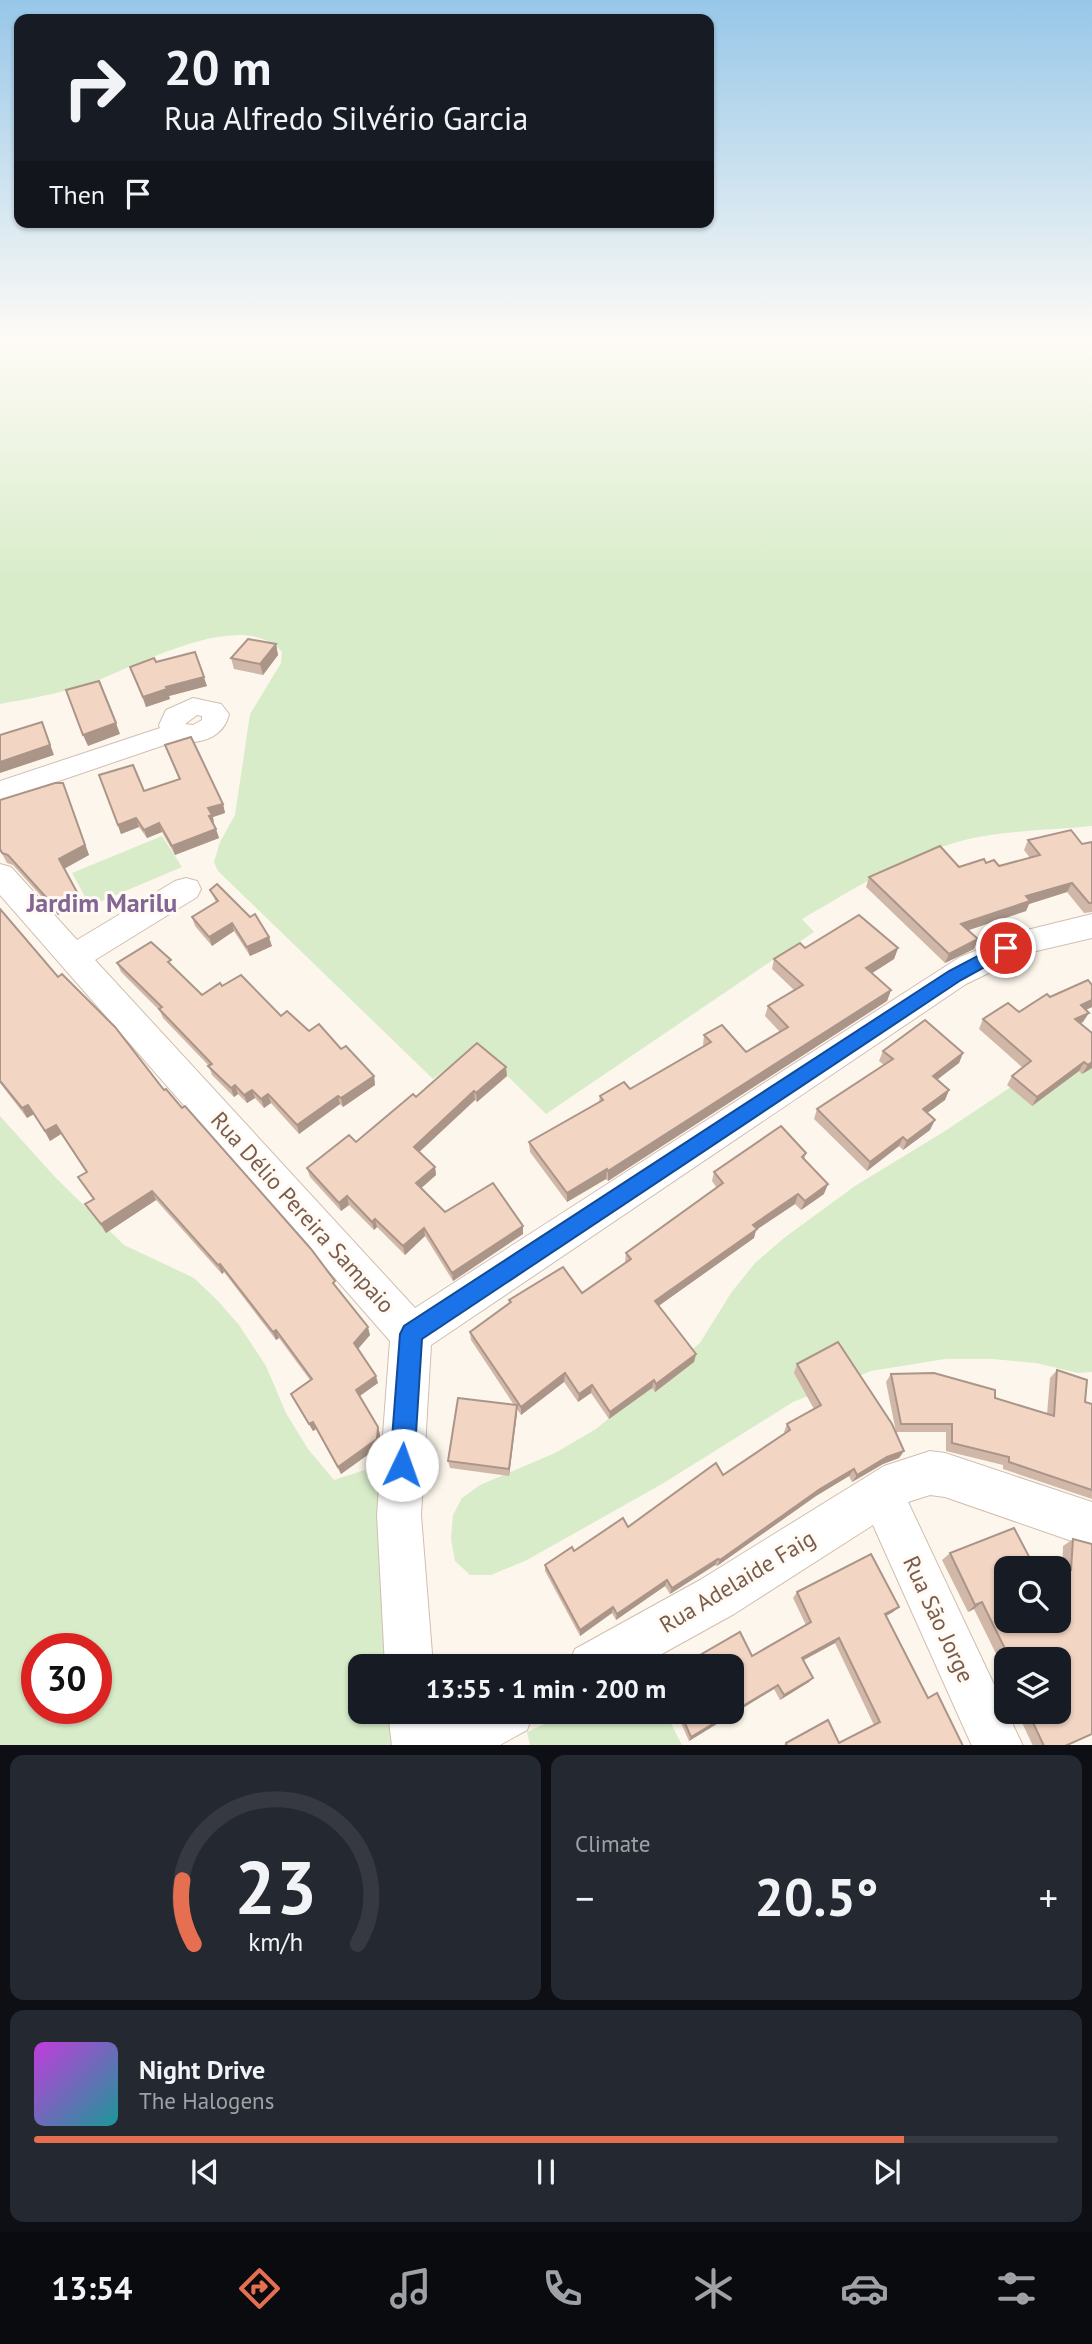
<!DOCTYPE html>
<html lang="en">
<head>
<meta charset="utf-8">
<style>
	body { margin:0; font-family:"PT Sans",sans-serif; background:#242831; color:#f1f3f6; height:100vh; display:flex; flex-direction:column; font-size:26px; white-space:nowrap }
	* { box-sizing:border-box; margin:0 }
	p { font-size:23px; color:#9ea1a6 }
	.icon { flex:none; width:38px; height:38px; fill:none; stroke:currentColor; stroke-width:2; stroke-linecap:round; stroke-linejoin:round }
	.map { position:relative; height:1745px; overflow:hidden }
	.details { display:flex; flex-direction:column; gap:10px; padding:10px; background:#0d0f14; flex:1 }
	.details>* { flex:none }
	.top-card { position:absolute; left:14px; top:14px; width:700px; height:214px; border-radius:14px; box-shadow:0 2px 5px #0004; background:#171b24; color:#f1f3f6; overflow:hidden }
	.buttons { position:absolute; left:994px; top:1556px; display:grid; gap:14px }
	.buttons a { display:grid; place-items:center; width:77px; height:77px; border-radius:14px; background:#171b24; box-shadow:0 2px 5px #0004; font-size:35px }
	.speed { position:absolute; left:21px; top:1633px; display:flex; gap:14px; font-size:35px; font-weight:700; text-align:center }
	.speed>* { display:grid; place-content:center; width:91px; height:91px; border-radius:50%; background:#171b24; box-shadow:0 2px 5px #0004; line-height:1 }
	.speed .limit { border:10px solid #d22; background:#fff; color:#111 }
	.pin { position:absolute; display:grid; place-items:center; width:60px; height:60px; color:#fff; margin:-30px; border:4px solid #fff; border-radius:50%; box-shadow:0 2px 7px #0007 }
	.me { position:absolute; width:77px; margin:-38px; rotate:3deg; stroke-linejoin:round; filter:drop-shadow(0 0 5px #0008) }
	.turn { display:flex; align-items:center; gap:24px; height:147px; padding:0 35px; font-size:32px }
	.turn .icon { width:91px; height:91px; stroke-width:2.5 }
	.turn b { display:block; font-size:49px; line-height:60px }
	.then { display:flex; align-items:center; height:66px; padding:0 35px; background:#0003; gap:14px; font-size:26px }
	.big { font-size:52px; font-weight:700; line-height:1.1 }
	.details .tile { flex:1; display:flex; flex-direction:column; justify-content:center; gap:10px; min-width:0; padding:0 24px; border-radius:14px; background:#242831 }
	.details .dial { align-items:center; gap:0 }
	.dial svg { height:182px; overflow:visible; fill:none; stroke:#363941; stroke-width:7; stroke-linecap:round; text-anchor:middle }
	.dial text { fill:#f1f3f6; stroke:none }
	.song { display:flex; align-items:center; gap:21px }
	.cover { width:84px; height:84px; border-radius:10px; background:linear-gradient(135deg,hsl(290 70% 55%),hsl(180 70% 35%)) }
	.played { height:7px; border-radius:4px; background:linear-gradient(90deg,#e76f51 85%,#363941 85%) }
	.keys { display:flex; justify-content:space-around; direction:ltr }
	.heat { display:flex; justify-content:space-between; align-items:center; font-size:38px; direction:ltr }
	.details .tiles { flex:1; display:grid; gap:10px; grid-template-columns:1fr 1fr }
	.tile:last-child { grid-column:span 2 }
	.trip { position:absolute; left:348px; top:1654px; width:396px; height:70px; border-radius:14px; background:#171b24; box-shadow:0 2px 5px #0004; font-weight:700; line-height:70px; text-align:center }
	.tab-bar { display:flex; height:112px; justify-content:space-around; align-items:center; background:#090b0e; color:#9ea1a6 }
	.tab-bar .icon { width:49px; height:49px }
	.tab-bar .selected { color:#e76f51 }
	.tab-bar b { font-size:32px; color:#f1f3f6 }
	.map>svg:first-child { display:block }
</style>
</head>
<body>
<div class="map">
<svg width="1092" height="1746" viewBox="0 0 1092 1746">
	<rect width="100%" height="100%" fill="#fdf6ec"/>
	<g fill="#d8ecc9" fill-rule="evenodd">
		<path d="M0,340H1092V826C1053,830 1012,830 973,838C912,851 856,888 802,919L814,932L546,1114L477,1046L433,1079L218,871L214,862L220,842L235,815L250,714L281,663L282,652C241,605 133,669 85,685C57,694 28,699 0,704Z"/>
		<polygon points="162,836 182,867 90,906 72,873"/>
		<polygon points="1092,1033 1092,1372 1078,1373 1036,1363 992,1359 945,1359 871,1371 793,1402 662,1484 527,1560 491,1575 470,1575 455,1561 451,1539 453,1515 462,1498 480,1485 555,1453 596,1429 700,1343 731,1293 755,1263 784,1238 855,1186 945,1131"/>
		<path d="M0,1116L55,1177L124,1245L194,1278L218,1301L239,1325L266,1366L286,1413L308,1449L334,1480L389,1462L393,1666H360V1712H396L398,1745H0ZM37,1648H96V1708H37Z"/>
		<polygon points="570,1712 665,1712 682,1745 530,1745 527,1732"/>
	</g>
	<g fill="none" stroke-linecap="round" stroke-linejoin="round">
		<g stroke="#d1beb0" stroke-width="2">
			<g id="minor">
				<path d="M193,698L221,704L229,714C224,737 200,746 179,740L0,801V781L160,728L159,725L166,710ZM197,715L202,716V720L193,725L185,724Z"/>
				<polygon points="0,864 11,867 77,940 175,881 186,878 197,881 201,889 197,897 95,960 415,1308 960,957 1027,930 1092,914 1092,938 1032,952 966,984 431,1345 421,1515 433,1666 385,1666 377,1515 390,1341 0,895"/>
				<polygon points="930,1451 945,1453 1092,1502 1092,1548 945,1497 930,1495 908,1502 1023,1746 972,1746 873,1525 734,1614 640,1666 568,1666 575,1649 700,1580 884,1466"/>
				<polygon points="388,1712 438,1712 439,1723 460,1712 534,1712 527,1730 498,1746 392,1746"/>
			</g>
		</g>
		<use href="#minor" fill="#fff" fill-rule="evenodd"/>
	</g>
	<g fill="#d1b7a8">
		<polygon points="276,644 278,655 263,675 234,669 231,658"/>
		<polygon points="156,662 207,686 169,696 170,699 146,707 130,667"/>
		<polygon points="165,745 223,804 225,813 213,817 214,824 219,838 175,855 162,832 147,838 139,827 121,834 99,775 144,791 179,779"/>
		<polygon points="67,793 89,855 64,868 82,903 58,915 13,865 7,863 0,850"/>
		<polygon points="1028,840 1082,844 1092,842 1092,912 1084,913 1067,892 1029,904 1026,911 968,930 974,949 945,963 866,887 869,877 959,867 986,863 999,866 1030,858 1024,850"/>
		<polygon points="210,890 272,946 250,956 234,931 212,946 195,926 192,917 216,902"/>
		<polygon points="0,909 58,977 164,1090 338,1289 370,1335 358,1349 378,1383 360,1396 378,1427 380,1435 380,1446 341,1474 316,1429 313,1431 291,1394 310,1380 279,1338 276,1340 224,1272 222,1274 156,1200 106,1233 85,1204 93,1199 78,1177 86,1172 61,1134 50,1141 34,1114 27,1118 0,1083"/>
		<polygon points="805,948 898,948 894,959 872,973 891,990 887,1001 608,1181 606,1179 567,1202 530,1152 529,1142 599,1102 600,1096 630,1089 704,1046 703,1045 704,1035 746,1052 780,1032 765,1016 768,1006 794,990 772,969 774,959"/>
		<polygon points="117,963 174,967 202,995 222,986 309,1031 341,1049 374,1076 375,1085 343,1107 340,1104 299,1134 271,1103 264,1108 255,1098 247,1103 238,1094 234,1097 212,1075 209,1066 163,1018 160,1011 121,972"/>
		<polygon points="1092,985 1092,1007 1086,1010 1083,1022 1081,1023 1092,1068 1082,1074 1079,1071 1032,1106 1007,1085 1012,1076 1023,1068 979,1029 983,1019 1019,1012"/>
		<polygon points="883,1051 963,1053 959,1063 937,1079 949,1090 945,1100 927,1113 930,1130 903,1150 899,1146 867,1171 814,1119 817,1109 884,1065 879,1061"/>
		<polygon points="507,1076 477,1102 475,1100 419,1152 435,1167 436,1175 421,1188 445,1212 523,1226 523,1234 453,1281 425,1236 405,1255 377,1227 374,1230 349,1205 341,1211 310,1177 307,1168 356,1142 416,1097"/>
		<polygon points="806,1153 804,1160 824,1194 801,1210 795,1204 756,1230 754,1238 658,1306 696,1354 694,1362 655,1392 652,1388 609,1419 591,1393 578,1402 564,1382 521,1415 517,1409 509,1476 450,1468 448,1461 514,1405 471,1340 470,1332 509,1303 509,1300 582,1293 625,1263 626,1253 717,1188 712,1181 714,1172"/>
		<polygon points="797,1364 904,1451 899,1458 883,1464 852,1482 849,1476 816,1496 717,1566 715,1565 670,1594 665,1586 616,1620 612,1613 580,1636 545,1571 545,1565 574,1551 628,1527 723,1475 785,1433 784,1432 787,1424 814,1409 794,1373"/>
		<polygon points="1057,1370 1085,1402 1092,1404 1092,1499 1003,1469 1003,1465 946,1451 946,1432 896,1432 886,1382 891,1374 995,1398 1047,1414 1050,1378"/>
		<polygon points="1073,1539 1065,1746 1033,1746 1017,1712 1059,1712 1059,1659 1006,1659 1006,1689 998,1671 1003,1668 974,1609 968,1612 942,1560 950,1553 1006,1620 1062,1574 1063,1546"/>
		<polygon points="797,1592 899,1607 893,1612 886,1616 928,1698 963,1746 783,1746 786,1743 839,1743 874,1725 835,1643 804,1660 813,1678 809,1682 780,1700 774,1689 689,1741 676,1712 732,1712 752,1656 806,1625 793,1598"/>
	</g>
	<g fill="#aa9588">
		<polygon points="276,644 278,655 263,675 260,664"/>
		<polygon points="204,677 207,686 169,696 170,699 146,707 143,697 166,687"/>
		<polygon points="42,722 54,755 0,773 0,762"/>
		<polygon points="116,723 120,734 88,746 83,735"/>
		<polygon points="63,783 89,855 64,869 59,859"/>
		<polygon points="223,804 225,813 213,817 214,824 212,825 208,808"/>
		<polygon points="136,818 139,827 121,834 118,825"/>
		<polygon points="159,823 162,832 147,838 144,830"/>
		<polygon points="216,829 219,838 175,855 172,846"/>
		<polygon points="1072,883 1067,892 1029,904 1026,911 957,934 961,924 1026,896"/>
		<polygon points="78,894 82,903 58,915 53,905"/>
		<polygon points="232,923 234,931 212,946 209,937"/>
		<polygon points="269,937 272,946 250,956 247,947"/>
		<polygon points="978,939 974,949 945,963 949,954"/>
		<polygon points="898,948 894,959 863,979 866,968"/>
		<polygon points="891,990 887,1001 608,1181 608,1171"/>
		<polygon points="1092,1000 1092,1007 1076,1014 1081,1005"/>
		<polygon points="1089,1013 1083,1022 1070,1028 1075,1019"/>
		<polygon points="963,1053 959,1063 929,1086 933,1076"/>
		<polygon points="1084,1062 1079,1071 1032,1106 1037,1097"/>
		<polygon points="1092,1062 1092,1068 1082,1074 1088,1065"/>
		<polygon points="506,1067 507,1076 477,1102 476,1093"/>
		<polygon points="374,1076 375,1085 343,1107 341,1098"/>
		<polygon points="235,1085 238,1094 234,1097 231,1088"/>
		<polygon points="252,1090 255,1098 247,1103 244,1095"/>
		<polygon points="949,1090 945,1100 919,1119 923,1109"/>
		<polygon points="474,1091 475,1100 415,1156 414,1147"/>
		<polygon points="268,1094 271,1103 264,1108 261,1099"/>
		<polygon points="338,1096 340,1104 299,1134 297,1125"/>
		<polygon points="28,1105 34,1114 27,1118 22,1108"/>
		<polygon points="935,1120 930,1130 903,1150 907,1141"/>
		<polygon points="56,1125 61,1134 50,1141 45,1131"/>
		<polygon points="903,1137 899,1146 867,1171 870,1162"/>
		<polygon points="435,1167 436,1175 417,1192 416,1183"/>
		<polygon points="607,1169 606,1179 567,1202 567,1193"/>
		<polygon points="828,1184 824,1194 801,1210 805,1201"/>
		<polygon points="152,1191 156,1200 106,1233 101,1224"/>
		<polygon points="798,1194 795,1204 756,1230 754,1238 653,1310 655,1301 753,1225"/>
		<polygon points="347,1196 349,1205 341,1211 339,1203"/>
		<polygon points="375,1219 377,1227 374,1230 372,1222"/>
		<polygon points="523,1226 523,1234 453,1281 452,1273"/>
		<polygon points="424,1228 425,1236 405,1255 403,1246"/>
		<polygon points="220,1264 224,1272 222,1274 218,1265"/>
		<polygon points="368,1327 370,1335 356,1351 354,1343"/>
		<polygon points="276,1330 279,1338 276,1340 273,1332"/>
		<polygon points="696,1354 694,1362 655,1392 656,1384"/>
		<polygon points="565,1373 564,1382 521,1415 521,1407"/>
		<polygon points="376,1376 378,1383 358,1397 356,1390"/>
		<polygon points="654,1380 652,1388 609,1419 610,1412"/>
		<polygon points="592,1385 591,1393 578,1402 579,1394"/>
		<polygon points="517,1405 517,1413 509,1476 509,1469"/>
		<polygon points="313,1422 316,1429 313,1431 309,1424"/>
		<polygon points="378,1427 380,1435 380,1446 341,1474 338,1467"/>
		<polygon points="904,1451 899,1458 883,1464 852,1482 857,1475 887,1457"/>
		<polygon points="854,1469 849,1476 816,1496 717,1566 720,1560 820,1489"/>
		<polygon points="718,1559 715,1565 670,1594 672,1588"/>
		<polygon points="667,1580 665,1586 616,1620 617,1614"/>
		<polygon points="982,1602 974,1609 968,1612 975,1605"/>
		<polygon points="613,1607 612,1613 580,1636 580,1630"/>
		<polygon points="899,1607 893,1612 879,1620 885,1614"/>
		<polygon points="839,1638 835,1643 798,1663 802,1658"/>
		<polygon points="813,1678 809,1682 780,1700 784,1695"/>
		<polygon points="778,1685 774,1689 689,1741 691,1737"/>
	</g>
	<g fill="#f3d5c3" stroke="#aa9588" stroke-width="2">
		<polygon points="248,639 276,644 260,664 231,658"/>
		<polygon points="195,652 204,677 166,687 167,689 143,697 130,667 154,658 156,662"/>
		<polygon points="99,681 116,723 83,735 66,690"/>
		<polygon points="42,722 50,745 0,762 0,735"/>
		<polygon points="191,737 223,804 208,808 212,815 209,816 216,829 172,846 159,823 144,830 136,818 118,825 99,775 133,765 144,791 180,779 165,745"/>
		<polygon points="55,783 63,783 85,845 59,859 78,894 53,905 8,855 2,853 0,849 0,800"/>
		<polygon points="1071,830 1082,844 1092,842 1092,903 1089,903 1072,883 1026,896 1030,901 961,924 978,939 949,954 869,877 940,846 959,867 984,859 986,863 994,860 999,866 1040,855 1028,840"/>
		<polygon points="217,884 250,917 255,914 269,937 247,947 232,923 209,937 192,917 218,901 210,890"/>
		<polygon points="0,909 58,977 62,974 115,1027 164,1090 166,1089 182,1108 185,1106 311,1249 335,1281 333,1283 368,1327 354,1343 376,1376 356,1390 378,1427 377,1439 338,1467 313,1422 309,1424 291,1394 312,1379 276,1330 273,1332 220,1264 218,1265 152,1191 101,1224 85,1204 94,1199 78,1177 87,1172 56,1125 45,1131 28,1105 22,1108 0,1081"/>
		<polygon points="859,915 898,948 866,968 891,990 608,1171 607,1169 567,1193 529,1142 603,1100 600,1096 624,1082 630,1089 711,1042 704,1035 722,1025 746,1052 788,1027 768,1006 803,985 774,959 800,943 805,948"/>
		<polygon points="151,942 171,960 168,962 202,995 220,983 222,986 241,975 281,1016 287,1011 309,1031 319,1024 341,1049 346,1046 374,1076 341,1098 338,1096 297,1125 268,1094 261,1099 252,1090 244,1095 235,1085 231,1088 208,1066 212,1064 159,1009 162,1007 117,963"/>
		<polygon points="1088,980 1092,985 1092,1000 1081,1005 1089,1013 1075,1019 1092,1033 1092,1062 1088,1065 1084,1062 1037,1097 1012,1076 1031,1061 983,1019 1008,1003 1019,1012 1047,994 1050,997"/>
		<polygon points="925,1020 963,1053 933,1076 949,1090 923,1109 935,1120 907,1141 903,1137 870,1162 817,1109 893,1059 883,1051"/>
		<polygon points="477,1043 506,1067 476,1093 474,1091 414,1147 435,1167 416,1183 445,1212 493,1183 523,1226 452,1273 424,1228 403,1246 375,1219 372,1222 347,1196 339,1203 307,1168 349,1135 356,1142 413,1094 416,1097"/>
		<polygon points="781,1126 806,1153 802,1157 828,1184 805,1201 798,1194 753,1225 757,1229 655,1301 696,1354 656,1384 654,1380 610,1412 592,1385 579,1394 565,1373 521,1407 470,1332 511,1302 509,1300 563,1267 582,1293 631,1259 626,1253 723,1183 714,1172"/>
		<polygon points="838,1342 892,1424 904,1451 887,1457 857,1475 854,1469 820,1489 720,1560 718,1559 672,1588 667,1580 617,1614 613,1607 580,1630 545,1565 572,1547 574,1551 623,1518 628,1527 716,1463 723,1475 790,1430 787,1424 821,1405 797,1364"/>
		<polygon points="1057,1370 1087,1380 1085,1402 1092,1404 1092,1490 1009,1462 1009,1457 952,1443 952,1424 901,1424 891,1374 934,1373 995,1390 995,1398 1054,1416"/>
		<polygon points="458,1398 517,1405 509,1469 448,1461"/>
		<polygon points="1014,1528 1035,1568 1006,1568 1006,1620 1059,1620 1059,1575 1071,1570 1073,1539 1092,1544 1092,1734 1065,1746 1044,1746 1028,1712 1059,1712 1059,1659 1010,1659 982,1602 975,1605 950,1553"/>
		<polygon points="871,1554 899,1607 885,1614 928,1698 937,1693 963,1746 787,1746 786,1743 828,1720 839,1743 880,1722 839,1638 802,1658 813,1678 784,1695 778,1685 691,1737 680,1712 732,1712 732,1666 681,1666 740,1632 752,1656 811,1622 797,1592"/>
	</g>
	<linearGradient id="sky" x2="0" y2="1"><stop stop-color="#97c7e8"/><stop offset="0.58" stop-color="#fefbf6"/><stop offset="1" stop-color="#fefbf6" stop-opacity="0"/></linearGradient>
	<rect width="1092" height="585" fill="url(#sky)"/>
	<polygon fill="#1a73e8" stroke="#114b97" stroke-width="2" points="1006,941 1012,943 1015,948 1012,952 961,980 422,1339 414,1465 410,1473 402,1477 394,1473 390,1465 400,1334 404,1326 949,971"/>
	<g text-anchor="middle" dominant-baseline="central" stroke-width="6" stroke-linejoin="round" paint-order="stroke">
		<g font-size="23" fill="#7a5c4d" stroke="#fffaf3">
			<text transform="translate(303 1212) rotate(48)">Rua Délio Pereira Sampaio</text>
			<text transform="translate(737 1581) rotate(-31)">Rua Adelaide Faig</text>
			<text transform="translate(939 1619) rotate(65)">Rua São Jorge</text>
		</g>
		<g font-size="26" font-weight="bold" fill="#846695" stroke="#fffaf3">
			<text x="102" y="902">Jardim Marilu</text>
		</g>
	</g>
</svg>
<div class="buttons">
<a><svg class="icon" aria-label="search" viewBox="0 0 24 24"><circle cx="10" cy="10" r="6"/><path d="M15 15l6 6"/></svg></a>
<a><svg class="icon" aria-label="layers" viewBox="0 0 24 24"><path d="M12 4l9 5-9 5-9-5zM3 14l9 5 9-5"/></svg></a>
</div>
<div class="speed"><div class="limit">30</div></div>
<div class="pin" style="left:1006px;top:948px;background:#d93025"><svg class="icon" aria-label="arrive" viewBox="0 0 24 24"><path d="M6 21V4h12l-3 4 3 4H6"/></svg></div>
<svg class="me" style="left:402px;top:1465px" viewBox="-20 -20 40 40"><circle r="19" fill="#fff"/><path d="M0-13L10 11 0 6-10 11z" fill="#1a73e8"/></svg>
<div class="trip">13:55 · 1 min · 200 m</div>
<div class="top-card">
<div class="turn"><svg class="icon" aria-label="right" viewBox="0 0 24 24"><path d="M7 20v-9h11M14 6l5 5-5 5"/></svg><div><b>20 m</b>Rua Alfredo Silvério Garcia</div></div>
<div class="then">Then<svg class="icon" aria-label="arrive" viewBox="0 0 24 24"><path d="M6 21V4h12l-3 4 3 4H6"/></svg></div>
</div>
</div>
<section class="details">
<div class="tiles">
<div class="tile dial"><svg viewBox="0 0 100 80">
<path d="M14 69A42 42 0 1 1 86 69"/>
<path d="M14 69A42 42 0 0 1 9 41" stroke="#e76f51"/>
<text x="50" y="56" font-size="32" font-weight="700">23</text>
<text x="50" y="72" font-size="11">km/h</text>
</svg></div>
<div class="tile"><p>Climate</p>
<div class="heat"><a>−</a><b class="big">20.5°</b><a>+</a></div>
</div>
<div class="tile">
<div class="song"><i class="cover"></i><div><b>Night Drive</b><p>The Halogens</p></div></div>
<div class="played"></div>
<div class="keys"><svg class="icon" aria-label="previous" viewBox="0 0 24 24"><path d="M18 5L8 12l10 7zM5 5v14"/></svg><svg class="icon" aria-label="pause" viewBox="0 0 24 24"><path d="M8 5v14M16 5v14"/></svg><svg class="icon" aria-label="next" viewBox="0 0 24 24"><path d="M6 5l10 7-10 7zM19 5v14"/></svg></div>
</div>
</div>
</section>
<nav class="tab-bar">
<b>13:54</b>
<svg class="icon selected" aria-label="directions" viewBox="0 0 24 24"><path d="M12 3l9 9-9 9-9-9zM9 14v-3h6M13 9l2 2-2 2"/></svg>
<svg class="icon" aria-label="music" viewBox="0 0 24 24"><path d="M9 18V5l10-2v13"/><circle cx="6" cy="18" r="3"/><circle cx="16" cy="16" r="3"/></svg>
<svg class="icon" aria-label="phone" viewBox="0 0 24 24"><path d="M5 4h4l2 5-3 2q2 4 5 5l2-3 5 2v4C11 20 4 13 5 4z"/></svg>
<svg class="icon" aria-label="climate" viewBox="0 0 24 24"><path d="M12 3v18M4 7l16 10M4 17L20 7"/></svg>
<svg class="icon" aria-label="car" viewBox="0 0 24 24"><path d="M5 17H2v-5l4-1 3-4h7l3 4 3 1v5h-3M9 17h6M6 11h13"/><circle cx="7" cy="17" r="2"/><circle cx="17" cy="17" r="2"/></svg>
<svg class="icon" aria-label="filters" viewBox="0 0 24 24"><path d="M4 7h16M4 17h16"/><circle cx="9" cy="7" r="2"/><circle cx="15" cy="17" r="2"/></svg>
</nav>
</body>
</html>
